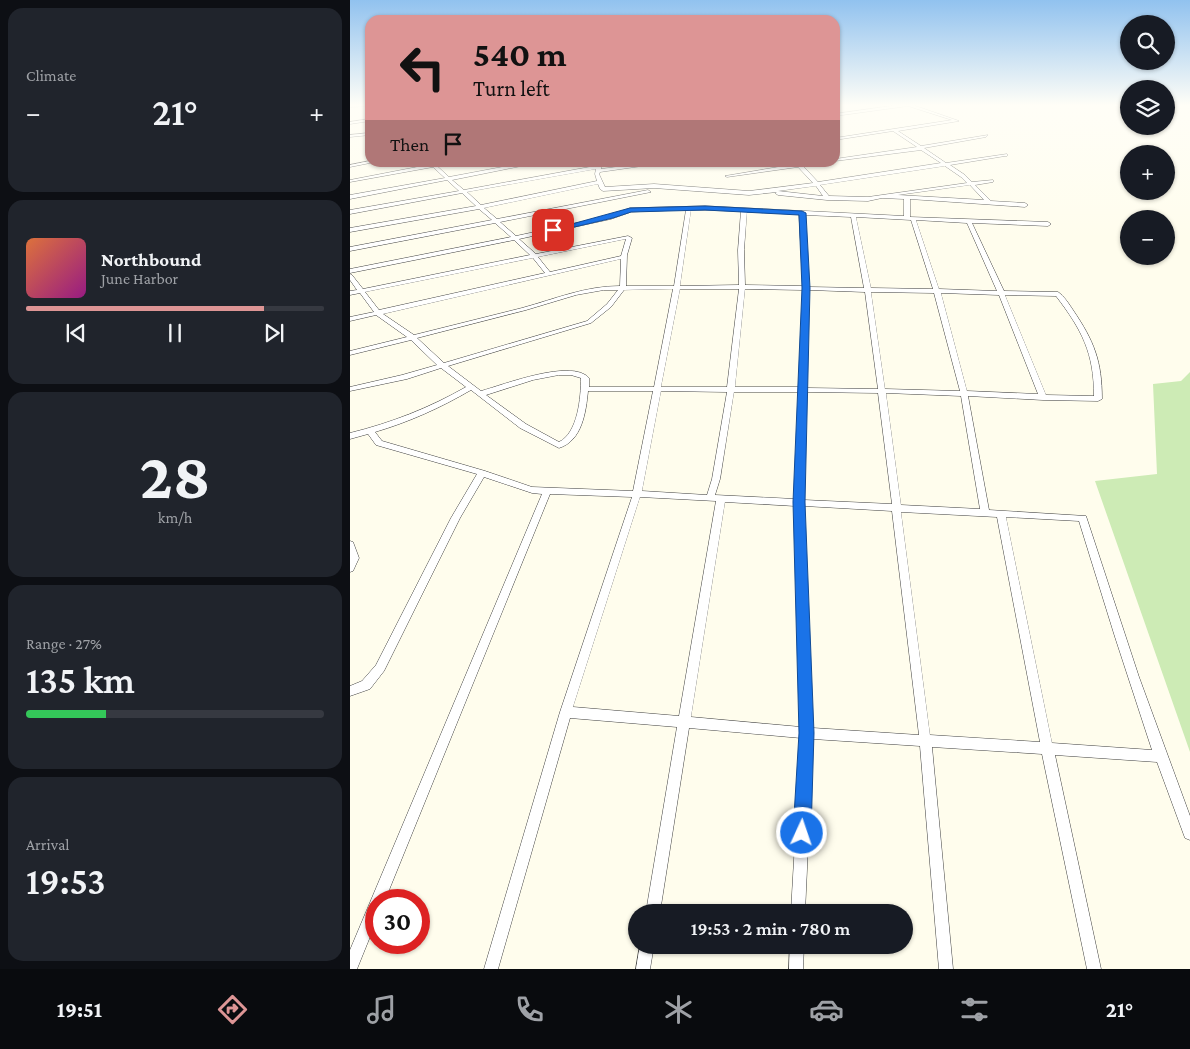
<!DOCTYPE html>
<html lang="en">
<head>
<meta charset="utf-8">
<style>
	body { margin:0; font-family:"Crimson Pro",serif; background:#20242c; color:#f1f3f6; height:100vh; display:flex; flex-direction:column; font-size:19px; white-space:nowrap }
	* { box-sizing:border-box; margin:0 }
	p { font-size:16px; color:#9ea1a6 }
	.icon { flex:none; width:28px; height:28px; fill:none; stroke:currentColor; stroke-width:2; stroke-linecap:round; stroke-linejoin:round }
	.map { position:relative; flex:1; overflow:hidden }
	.side { display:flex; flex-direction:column; gap:8px; padding:8px; background:#0d0f14; width:350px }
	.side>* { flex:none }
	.top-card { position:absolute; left:15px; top:15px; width:475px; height:152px; border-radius:15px; box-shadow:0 1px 4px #0004; background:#dd9595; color:#111; overflow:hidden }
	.buttons { position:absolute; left:770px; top:15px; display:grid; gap:10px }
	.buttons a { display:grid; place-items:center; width:55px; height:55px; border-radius:50%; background:#171b24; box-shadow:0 1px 4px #0004; font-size:25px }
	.speed { position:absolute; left:15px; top:889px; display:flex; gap:10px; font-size:25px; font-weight:700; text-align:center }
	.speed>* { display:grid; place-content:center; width:65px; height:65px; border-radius:50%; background:#171b24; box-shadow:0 1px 4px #0004; line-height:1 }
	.speed .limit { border:8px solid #d22; background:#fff; color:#111 }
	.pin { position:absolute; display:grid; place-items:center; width:42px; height:42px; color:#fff; margin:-21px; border-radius:10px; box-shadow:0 2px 8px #0006 }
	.me { position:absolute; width:55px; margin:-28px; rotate:3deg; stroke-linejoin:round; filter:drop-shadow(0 0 4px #0008) }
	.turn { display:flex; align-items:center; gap:18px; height:105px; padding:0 25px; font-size:22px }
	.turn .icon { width:65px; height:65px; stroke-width:2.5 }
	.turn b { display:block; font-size:35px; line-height:42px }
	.then { display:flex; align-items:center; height:48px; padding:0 25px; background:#0003; gap:10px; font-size:19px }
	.big { font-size:38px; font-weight:600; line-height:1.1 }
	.side .widget { flex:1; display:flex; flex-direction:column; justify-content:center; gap:8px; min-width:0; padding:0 18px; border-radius:15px; background:#20242c }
	.side .dial { align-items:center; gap:0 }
	.dial b { font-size:65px; line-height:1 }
	.song { display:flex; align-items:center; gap:15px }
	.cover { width:60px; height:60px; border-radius:8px; background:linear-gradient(135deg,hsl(20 70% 55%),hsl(310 70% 35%)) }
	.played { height:5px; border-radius:2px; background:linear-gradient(90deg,#dd9595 80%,#363941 80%) }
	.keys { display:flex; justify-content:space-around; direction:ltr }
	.heat { display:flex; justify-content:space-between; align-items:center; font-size:28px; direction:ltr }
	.charge { height:8px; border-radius:4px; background:linear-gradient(90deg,#34c759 27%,#363941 0) }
	.trip { position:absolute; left:278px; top:904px; width:285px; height:50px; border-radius:25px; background:#171b24; box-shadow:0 1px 4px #0004; font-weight:600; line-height:50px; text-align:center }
	.tabs { display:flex; height:80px; justify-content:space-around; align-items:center; background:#090b0e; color:#9ea1a6 }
	.tabs .icon { width:35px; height:35px }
	.tabs .active { color:#dd9595 }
	.tabs b { font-size:22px; color:#f1f3f6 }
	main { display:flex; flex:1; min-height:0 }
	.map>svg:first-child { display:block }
</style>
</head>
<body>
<main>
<section class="side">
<div class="widget"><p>Climate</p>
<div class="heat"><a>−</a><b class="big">21°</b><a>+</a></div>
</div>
<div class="widget">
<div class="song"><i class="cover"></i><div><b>Northbound</b><p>June Harbor</p></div></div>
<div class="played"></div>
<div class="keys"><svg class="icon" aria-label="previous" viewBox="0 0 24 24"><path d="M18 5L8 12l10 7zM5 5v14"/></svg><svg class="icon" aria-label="pause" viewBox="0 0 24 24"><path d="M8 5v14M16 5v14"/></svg><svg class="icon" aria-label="next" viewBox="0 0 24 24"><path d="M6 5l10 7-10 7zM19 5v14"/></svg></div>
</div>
<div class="widget dial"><b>28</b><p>km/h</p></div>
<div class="widget"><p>Range · 27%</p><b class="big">135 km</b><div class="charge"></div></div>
<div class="widget"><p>Arrival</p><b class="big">19:53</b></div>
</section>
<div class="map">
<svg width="840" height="969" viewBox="0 0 840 969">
	<rect width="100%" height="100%" fill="#fffded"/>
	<polygon fill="#cdebb5" points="840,372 840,752 745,481 807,474 803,384 831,381"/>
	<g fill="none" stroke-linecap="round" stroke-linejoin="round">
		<g stroke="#404040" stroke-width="1">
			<g id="minor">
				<polygon points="20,104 20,106 0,107 0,105"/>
				<path d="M555,104H564L563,105L609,121L548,131L571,146L638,135L636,137L574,148L596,163L657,154V156H655L600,165L615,175L622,182L643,180V182L625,185L641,201L675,203L678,205L675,207L560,199V217L698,222L701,224L698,226L622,223L654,291L708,292C714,296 719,304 723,310C744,341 752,361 752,399L748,401L693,400L618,396L639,510L736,516L789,677L840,816V840L835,838L807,762L705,755L751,969H737L692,754L582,747L603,969H589L570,746L463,739L455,912H441L451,738L339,728L310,912H296L327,727L220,718L148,969H134L210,712L282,497L200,494L35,900H26V922L7,969H0V950L192,494L182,493L134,477L110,518L34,671L20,689L0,696V686L12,681L26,665L101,518L127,474L26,445L18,434L0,439V433C41,423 79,408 116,387L91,368L57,379L0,391V387L52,375L87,365L61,340L0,355V351L57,337L26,315L0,321V317L24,312L10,293L0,295V291L7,290L0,280V274L2,275L13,289L180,255L164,240L0,273V269L161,237L145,223L0,251V247L142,220L129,209L0,232V228L126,206L112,193L0,214V210L109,191L97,180L0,199V195L95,178L83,167L0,182V180L93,162H105L87,166L99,177L179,162H191L102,180L114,190L245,166L241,162H246L251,167V169L303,162H320L250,172L249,174L255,187L304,184L399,191L463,183L448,167L377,177L375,176L446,164L444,162L450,164L473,162L453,166L468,182L591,163L571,150L485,161V159L567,147L543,131L485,140V138L602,120L558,106L485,116V114ZM595,166L611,177L617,183L518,197L479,196L470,185ZM246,169L245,174L247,181L131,205L117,192ZM248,184L250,189L253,191L304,188L399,195L427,192L425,193L428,195L477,200L518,201L532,198L554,199V216L355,206L280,208L259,216L166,236L150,222L301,192L298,190L147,219L134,208ZM620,185L634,200L548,195ZM466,186L473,196L428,191ZM336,210L324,286H276L277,255L282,238L278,236L186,254L169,239L261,219L281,212ZM341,210L391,211L388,250L389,285L330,286ZM397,212L449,214L453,286L395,285L394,250ZM455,215L501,217L514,288L459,287ZM506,217L561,220L583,289L521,288ZM566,220L617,223L647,291L589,289ZM276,239L271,256L200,272L188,257ZM183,258L195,273L29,310L15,292ZM271,259L270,286C235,286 205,299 172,308C136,317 100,326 64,335L33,314ZM323,289L304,387H239V378C222,358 153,385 131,391L98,366L241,323L261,307L274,290ZM330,289H389L377,387H311ZM395,289L453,290L449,387H385ZM254,290H268L257,304L237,321L94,363L67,338L176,310L226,295ZM459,290L515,292L528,389L457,388ZM521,292L584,293L610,391L535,389ZM591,293L649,295L688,394L617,391ZM655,295L706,296C732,330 744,353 744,396L696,395ZM209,375H221L231,378C231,397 228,433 209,442L176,424L136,395L183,380ZM121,390L170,428L209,448C232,441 236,412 238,391H303L283,491L182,487L135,471L32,441L25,432C59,422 90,408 121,390ZM311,391L377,392L362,479L357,495L292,491ZM384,392H449L445,499L365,495L370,479ZM456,392L528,393L542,504L454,500ZM536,393L611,396L630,509L551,505ZM290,497L366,501L329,716L223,707ZM375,502L445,506L451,727L341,717ZM454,506L542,511L569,735L463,728ZM551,512L647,517L690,742L580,735ZM656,517L729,521L765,637L802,750L702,743Z"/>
				<polygon points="20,119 20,121 0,124 0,122"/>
				<polygon points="20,133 20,135 0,137 0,135"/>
				<polygon points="20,161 20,162 25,162 0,167 0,165"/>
				<polygon points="0,541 3,542 9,558 3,571 0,572"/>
				<polygon points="290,945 304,945 300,969 286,969"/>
				<polygon points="440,945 454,945 453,969 439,969"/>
			</g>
		</g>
		<use href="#minor" fill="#fff" fill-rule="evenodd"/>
	</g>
	<linearGradient id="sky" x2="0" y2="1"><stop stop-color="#91c2ef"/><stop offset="0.44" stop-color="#fffef7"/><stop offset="1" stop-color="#fffef7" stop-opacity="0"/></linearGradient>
	<rect width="840" height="239" fill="url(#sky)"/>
	<polygon fill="#1a73e8" stroke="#114b97" points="355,206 452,211 456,213 460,288 455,502 464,733 461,833 458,839 452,841 446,839 443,833 449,733 443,502 452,288 449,215 355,210 281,212 263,218 203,232 200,230 280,208"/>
</svg>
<div class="buttons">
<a><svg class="icon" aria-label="search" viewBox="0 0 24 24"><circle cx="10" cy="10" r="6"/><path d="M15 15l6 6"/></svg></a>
<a><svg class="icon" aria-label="layers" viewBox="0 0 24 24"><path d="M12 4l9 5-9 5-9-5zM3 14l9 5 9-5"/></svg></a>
<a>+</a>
<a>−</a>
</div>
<div class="speed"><div class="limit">30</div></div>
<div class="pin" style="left:203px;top:230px;background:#d93025"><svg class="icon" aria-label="arrive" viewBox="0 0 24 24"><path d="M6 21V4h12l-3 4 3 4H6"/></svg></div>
<svg class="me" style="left:452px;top:833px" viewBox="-20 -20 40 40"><circle r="17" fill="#1a73e8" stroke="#fff" stroke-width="3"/><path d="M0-11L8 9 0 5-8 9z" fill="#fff"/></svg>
<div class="trip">19:53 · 2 min · 780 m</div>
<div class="top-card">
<div class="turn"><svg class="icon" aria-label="left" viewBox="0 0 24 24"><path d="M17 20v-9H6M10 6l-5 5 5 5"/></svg><div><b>540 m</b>Turn left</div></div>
<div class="then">Then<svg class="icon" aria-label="arrive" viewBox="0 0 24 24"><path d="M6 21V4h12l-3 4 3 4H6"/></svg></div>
</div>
</div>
</main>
<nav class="tabs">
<b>19:51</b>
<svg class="icon active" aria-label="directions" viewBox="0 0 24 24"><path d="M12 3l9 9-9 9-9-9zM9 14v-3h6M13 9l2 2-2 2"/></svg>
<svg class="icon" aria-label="music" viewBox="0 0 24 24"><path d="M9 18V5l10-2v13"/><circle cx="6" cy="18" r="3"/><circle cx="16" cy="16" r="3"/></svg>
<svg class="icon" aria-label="phone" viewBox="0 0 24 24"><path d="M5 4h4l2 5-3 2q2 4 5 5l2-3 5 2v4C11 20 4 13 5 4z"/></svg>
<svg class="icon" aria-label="climate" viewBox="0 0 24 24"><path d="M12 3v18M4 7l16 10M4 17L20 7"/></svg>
<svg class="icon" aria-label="car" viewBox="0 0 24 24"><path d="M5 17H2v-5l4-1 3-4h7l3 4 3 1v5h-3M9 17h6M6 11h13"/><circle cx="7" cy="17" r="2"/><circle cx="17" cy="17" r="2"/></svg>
<svg class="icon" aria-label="filters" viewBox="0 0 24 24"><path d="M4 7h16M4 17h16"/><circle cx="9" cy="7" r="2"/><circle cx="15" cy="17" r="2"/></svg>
<b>21°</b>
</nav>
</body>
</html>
